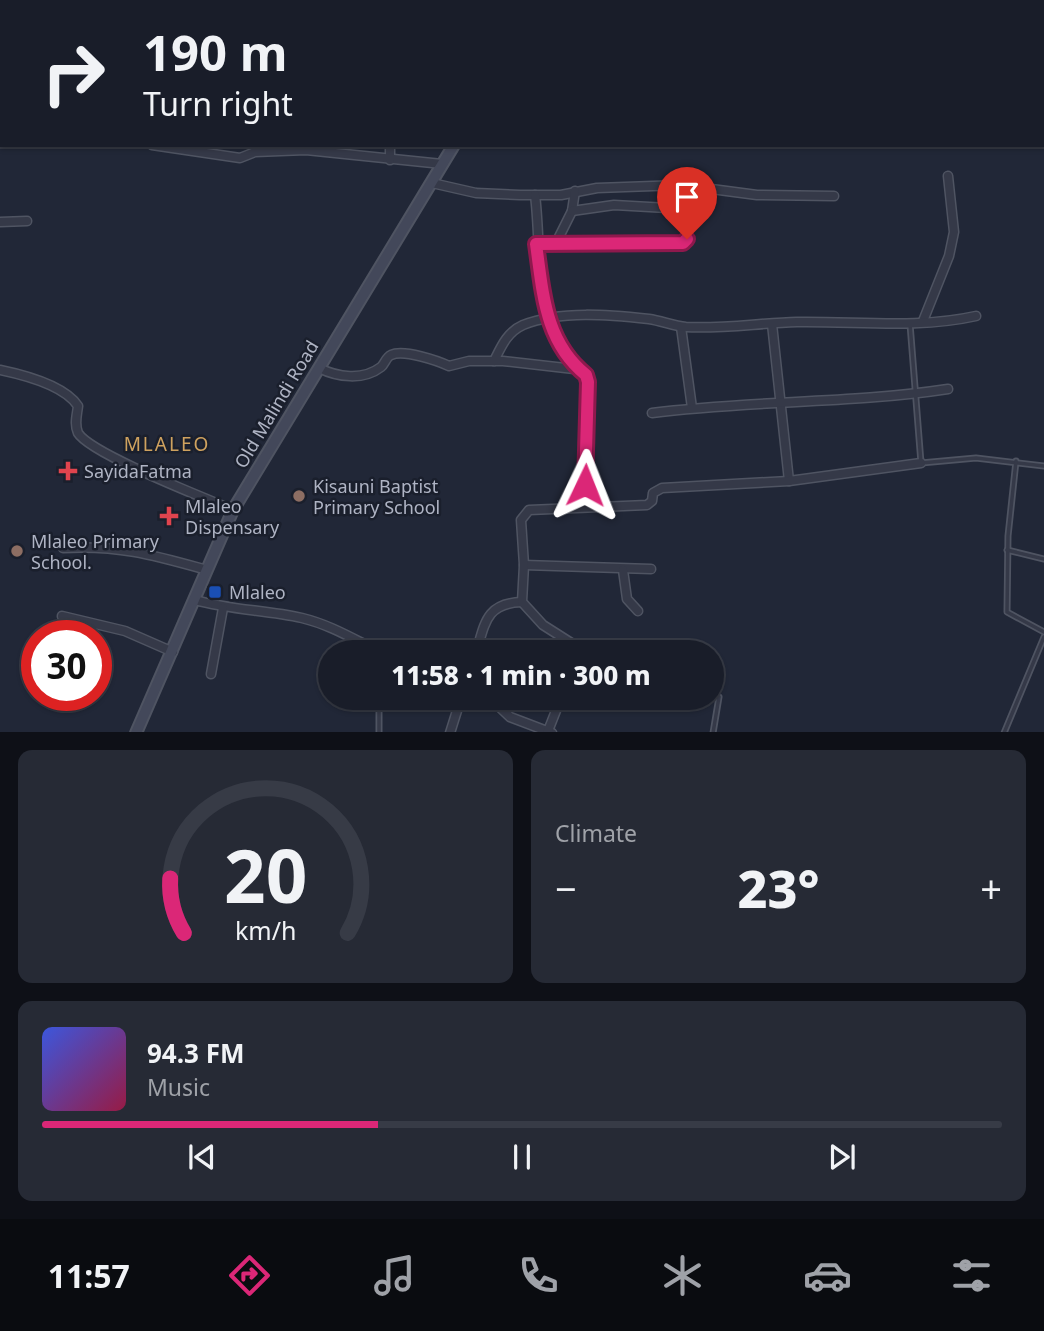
<!DOCTYPE html>
<html lang="en">
<head>
<meta charset="utf-8">
<style>
	body { margin:0; font-family:"Noto Sans",sans-serif; background:#262a35; color:#f1f3f6; height:100vh; display:flex; flex-direction:column; font-size:26px; white-space:nowrap }
	* { box-sizing:border-box; margin:0 }
	p { font-size:23px; color:#9fa2a8 }
	.icon { flex:none; width:38px; height:38px; fill:none; stroke:currentColor; stroke-width:2; stroke-linecap:round; stroke-linejoin:round }
	.map { position:relative; height:732px; overflow:hidden }
	.drawer { display:flex; flex-direction:column; gap:18px; padding:18px; background:#0e1017; flex:1 }
	.drawer>* { flex:none }
	.guide { position:absolute; left:0px; top:0px; width:1045px; height:147px; box-shadow:0 2px 5px #0004,0 0 0 2px #373b46; background:#191d29; color:#f1f3f6; overflow:hidden }
	.speed { position:absolute; left:21px; top:620px; display:flex; gap:14px; font-size:35px; font-weight:700; text-align:center }
	.speed>* { display:grid; place-content:center; width:91px; height:91px; border-radius:50%; background:#191d29; box-shadow:0 2px 5px #0004,0 0 0 2px #373b46; line-height:1 }
	.speed .limit { border:10px solid #d22; background:#fff; color:#111 }
	.pin { position:absolute; display:grid; place-items:center; width:60px; height:60px; color:#fff; margin:-72px -30px; border-radius:50% 50% 50% 0; rotate:-45deg; box-shadow:0 0 7px #0007 }
	.pin .icon { rotate:45deg }
	.me { position:absolute; width:77px; margin:-38px; rotate:2deg; stroke-linejoin:round; filter:drop-shadow(0 0 5px #0008) }
	.turn { display:flex; align-items:center; gap:24px; height:147px; padding:0 28px; font-size:32px }
	.turn .icon { width:91px; height:91px; stroke-width:2.5 }
	.turn b { display:block; font-size:49px; line-height:60px }
	.big { font-size:52px; font-weight:800; line-height:1.1 }
	.drawer .tile { flex:1; display:flex; flex-direction:column; justify-content:center; gap:10px; min-width:0; padding:0 24px; border-radius:14px; background:#262a35 }
	.drawer .dial { align-items:center; gap:0 }
	.dial svg { height:182px; overflow:visible; fill:none; stroke:#373b46; stroke-width:7; stroke-linecap:round; text-anchor:middle }
	.dial text { fill:#f1f3f6; stroke:none }
	.song { display:flex; align-items:center; gap:21px }
	.cover { width:84px; height:84px; border-radius:10px; background:linear-gradient(135deg,hsl(230 70% 55%),hsl(340 70% 35%)) }
	.played { height:7px; border-radius:4px; background:linear-gradient(90deg,#db2777 35%,#373b46 35%) }
	.keys { display:flex; justify-content:space-around; direction:ltr }
	.heat { display:flex; justify-content:space-between; align-items:center; font-size:38px; direction:ltr }
	.drawer .tiles { flex:1; display:grid; gap:18px; grid-template-columns:1fr 1fr }
	.tile:last-child { grid-column:span 2 }
	.trip { position:absolute; left:318px; top:640px; width:406px; height:70px; border-radius:35px; background:#191d29; box-shadow:0 2px 5px #0004,0 0 0 2px #373b46; font-weight:800; line-height:70px; text-align:center }
	.tab-bar { display:flex; height:112px; justify-content:space-around; align-items:center; background:#0a0c10; color:#9fa2a8 }
	.tab-bar .icon { width:49px; height:49px }
	.tab-bar .selected { color:#db2777 }
	.tab-bar b { font-size:32px; color:#f1f3f6 }
	.map>svg:first-child { display:block }
</style>
</head>
<body>
<div class="map">
<svg width="1044" height="733" viewBox="0 0 1044 733">
	<rect width="100%" height="100%" fill="#212737"/>
	<g fill="none" stroke-linecap="round" stroke-linejoin="round">
		<g stroke="#4f5462" stroke-width="7">
			<g id="service">
				<polyline points="910,324 921,463 976,458 1044,466"/>
				<polyline points="1016,461 1008,536 1007,612 1044,632"/>
				<polyline points="1007,550 1044,559"/>
				<polyline points="361,704 379,707 379,733"/>
				<polyline points="713,733 719,697"/>
				<polyline points="1004,733 1044,637"/>
			</g>
		</g>
		<g stroke="#4f5462" stroke-width="11">
			<g id="minor">
				<polyline points="338,0 338,2"/>
				<polyline points="389,0 389,2"/>
				<polyline points="839,0 840,2"/>
				<polyline points="1001,0 1002,2"/>
				<polyline points="1043,49 1044,50"/>
				<polyline points="0,74 2,74"/>
				<polyline points="152,145 240,158 255,152 306,150 442,164"/>
				<polyline points="390,145 390,160"/>
				<polyline points="432,183 476,193 520,195 561,195 597,188 681,185 757,195 834,196"/>
				<path d="M535,195C543,259 530,330 586,375L588,382L585,507"/>
				<polyline points="0,222 27,221"/>
				<polyline points="536,244 555,245 572,211 575,191"/>
				<polyline points="555,245 683,243 687,239 685,209 614,205 572,211"/>
				<polyline points="923,321 949,256 954,232 948,176"/>
				<polyline points="772,324 789,481"/>
				<polyline points="681,327 692,408"/>
				<path d="M494,361C501,347 507,332 523,325C561,310 610,315 649,319C662,321 674,326 686,327C723,329 759,323 797,322C857,321 918,329 976,316"/>
				<path d="M319,368C337,377 363,381 381,367C385,364 386,357 391,355C404,349 438,361 449,366L469,361H503L574,369"/>
				<path d="M0,370C24,375 64,385 78,406C77,415 74,424 78,433C91,454 205,498 233,510"/>
				<path d="M652,413C750,400 850,404 948,389"/>
				<path d="M63,548C119,545 153,555 207,570"/>
				<polyline points="524,565 651,569"/>
				<polyline points="623,570 627,599 638,611"/>
				<path d="M195,600C230,610 266,610 302,618C331,625 355,640 382,653"/>
				<polyline points="62,616 125,631 173,652"/>
				<path d="M476,653C485,623 486,603 522,602"/>
				<polyline points="578,653 576,646 543,625 522,602 524,565 521,520 529,510 647,505 652,501 653,493 662,488 789,481 921,463"/>
				<polyline points="211,674 223,608"/>
				<polyline points="490,698 510,717 552,733"/>
				<polyline points="548,731 561,698"/>
				<polyline points="450,733 461,698"/>
			</g>
		</g>
		<g stroke="#4f5462" stroke-width="14">
			<g id="secondary">
				<polyline points="530,2 530,0"/>
				<polyline points="136,733 233,510 454,145"/>
			</g>
		</g>
		<use href="#service" stroke="#353948" stroke-width="3.5"/>
		<use href="#minor" stroke="#353948" stroke-width="8"/>
		<use href="#secondary" stroke="#43485a" stroke-width="10"/>
	</g>
	<g fill="none" stroke-linecap="round" stroke-linejoin="round">
		<g stroke="#8e194d" stroke-width="18">
			<path id="route" d="M585,485L588,382L586,375C545,342 543,294 536,244L683,243L687,239"/>
		</g>
		<use href="#route" stroke="#db2777" stroke-width="12"/>
	</g>
	<g fill="#e0444e" stroke="#1a1f2c" stroke-width="2.5">
		<path d="M64.5 460.5h7v7h7v7h-7v7h-7v-7h-7v-7h7z"/>
		<path d="M165.5 505.5h7v7h7v7h-7v7h-7v-7h-7v-7h7z"/>
	</g>
	<g fill="#8d6e63" stroke="#1a1f2c" stroke-width="2.5">
		<circle cx="299" cy="496" r="7"/>
		<circle cx="17" cy="551" r="7"/>
	</g>
	<rect fill="#1a4fb4" stroke="#1a1f2c" stroke-width="2.5" x="208" y="585" width="14" height="14" rx="3.5"/>
	<g text-anchor="middle" dominant-baseline="central" stroke-width="5" stroke-linejoin="round" paint-order="stroke">
		<g font-size="18" fill="#afb4c4" stroke="#1a1f2c">
			<text transform="translate(276 404) rotate(-59)">Old Malindi Road</text>
		</g>
		<g font-size="18" fill="#afb4c4" stroke="#1a1f2c" text-anchor="start">
			<text x="84" y="471">SayidaFatma</text>
			<text x="313" y="486">Kisauni Baptist<tspan x="313" dy="21">Primary School</tspan></text>
			<text x="185" y="506">Mlaleo<tspan x="185" dy="21">Dispensary</tspan></text>
			<text x="31" y="541">Mlaleo Primary<tspan x="31" dy="21">School.</tspan></text>
			<text x="229" y="592">Mlaleo</text>
		</g>
		<g font-size="19" letter-spacing="2" fill="#cfa25f" stroke="#1a1f2c">
			<text x="167" y="444">MLALEO</text>
		</g>
	</g>
</svg>
<div class="speed"><div class="limit">30</div></div>
<div class="pin" style="left:687px;top:239px;background:#d93025"><svg class="icon" aria-label="arrive" viewBox="0 0 24 24"><path d="M6 21V4h12l-3 4 3 4H6"/></svg></div>
<svg class="me" style="left:585px;top:485px" viewBox="-20 -20 40 40"><path d="M0-17L14 15 0 8-14 15z" fill="#db2777" stroke="#fff" stroke-width="4"/></svg>
<div class="trip">11:58 · 1 min · 300 m</div>
<div class="guide">
<div class="turn"><svg class="icon" aria-label="right" viewBox="0 0 24 24"><path d="M7 20v-9h11M14 6l5 5-5 5"/></svg><div><b>190 m</b>Turn right</div></div>
</div>
</div>
<section class="drawer">
<div class="tiles">
<div class="tile dial"><svg viewBox="0 0 100 80">
<path d="M14 69A42 42 0 1 1 86 69"/>
<path d="M14 69A42 42 0 0 1 8 45" stroke="#db2777"/>
<text x="50" y="56" font-size="32" font-weight="700">20</text>
<text x="50" y="72" font-size="11">km/h</text>
</svg></div>
<div class="tile"><p>Climate</p>
<div class="heat"><a>−</a><b class="big">23°</b><a>+</a></div>
</div>
<div class="tile">
<div class="song"><i class="cover"></i><div><b>94.3 FM</b><p>Music</p></div></div>
<div class="played"></div>
<div class="keys"><svg class="icon" aria-label="previous" viewBox="0 0 24 24"><path d="M18 5L8 12l10 7zM5 5v14"/></svg><svg class="icon" aria-label="pause" viewBox="0 0 24 24"><path d="M8 5v14M16 5v14"/></svg><svg class="icon" aria-label="next" viewBox="0 0 24 24"><path d="M6 5l10 7-10 7zM19 5v14"/></svg></div>
</div>
</div>
</section>
<nav class="tab-bar">
<b>11:57</b>
<svg class="icon selected" aria-label="directions" viewBox="0 0 24 24"><path d="M12 3l9 9-9 9-9-9zM9 14v-3h6M13 9l2 2-2 2"/></svg>
<svg class="icon" aria-label="music" viewBox="0 0 24 24"><path d="M9 18V5l10-2v13"/><circle cx="6" cy="18" r="3"/><circle cx="16" cy="16" r="3"/></svg>
<svg class="icon" aria-label="phone" viewBox="0 0 24 24"><path d="M5 4h4l2 5-3 2q2 4 5 5l2-3 5 2v4C11 20 4 13 5 4z"/></svg>
<svg class="icon" aria-label="climate" viewBox="0 0 24 24"><path d="M12 3v18M4 7l16 10M4 17L20 7"/></svg>
<svg class="icon" aria-label="car" viewBox="0 0 24 24"><path d="M5 17H2v-5l4-1 3-4h7l3 4 3 1v5h-3M9 17h6M6 11h13"/><circle cx="7" cy="17" r="2"/><circle cx="17" cy="17" r="2"/></svg>
<svg class="icon" aria-label="filters" viewBox="0 0 24 24"><path d="M4 7h16M4 17h16"/><circle cx="9" cy="7" r="2"/><circle cx="15" cy="17" r="2"/></svg>
</nav>
</body>
</html>
